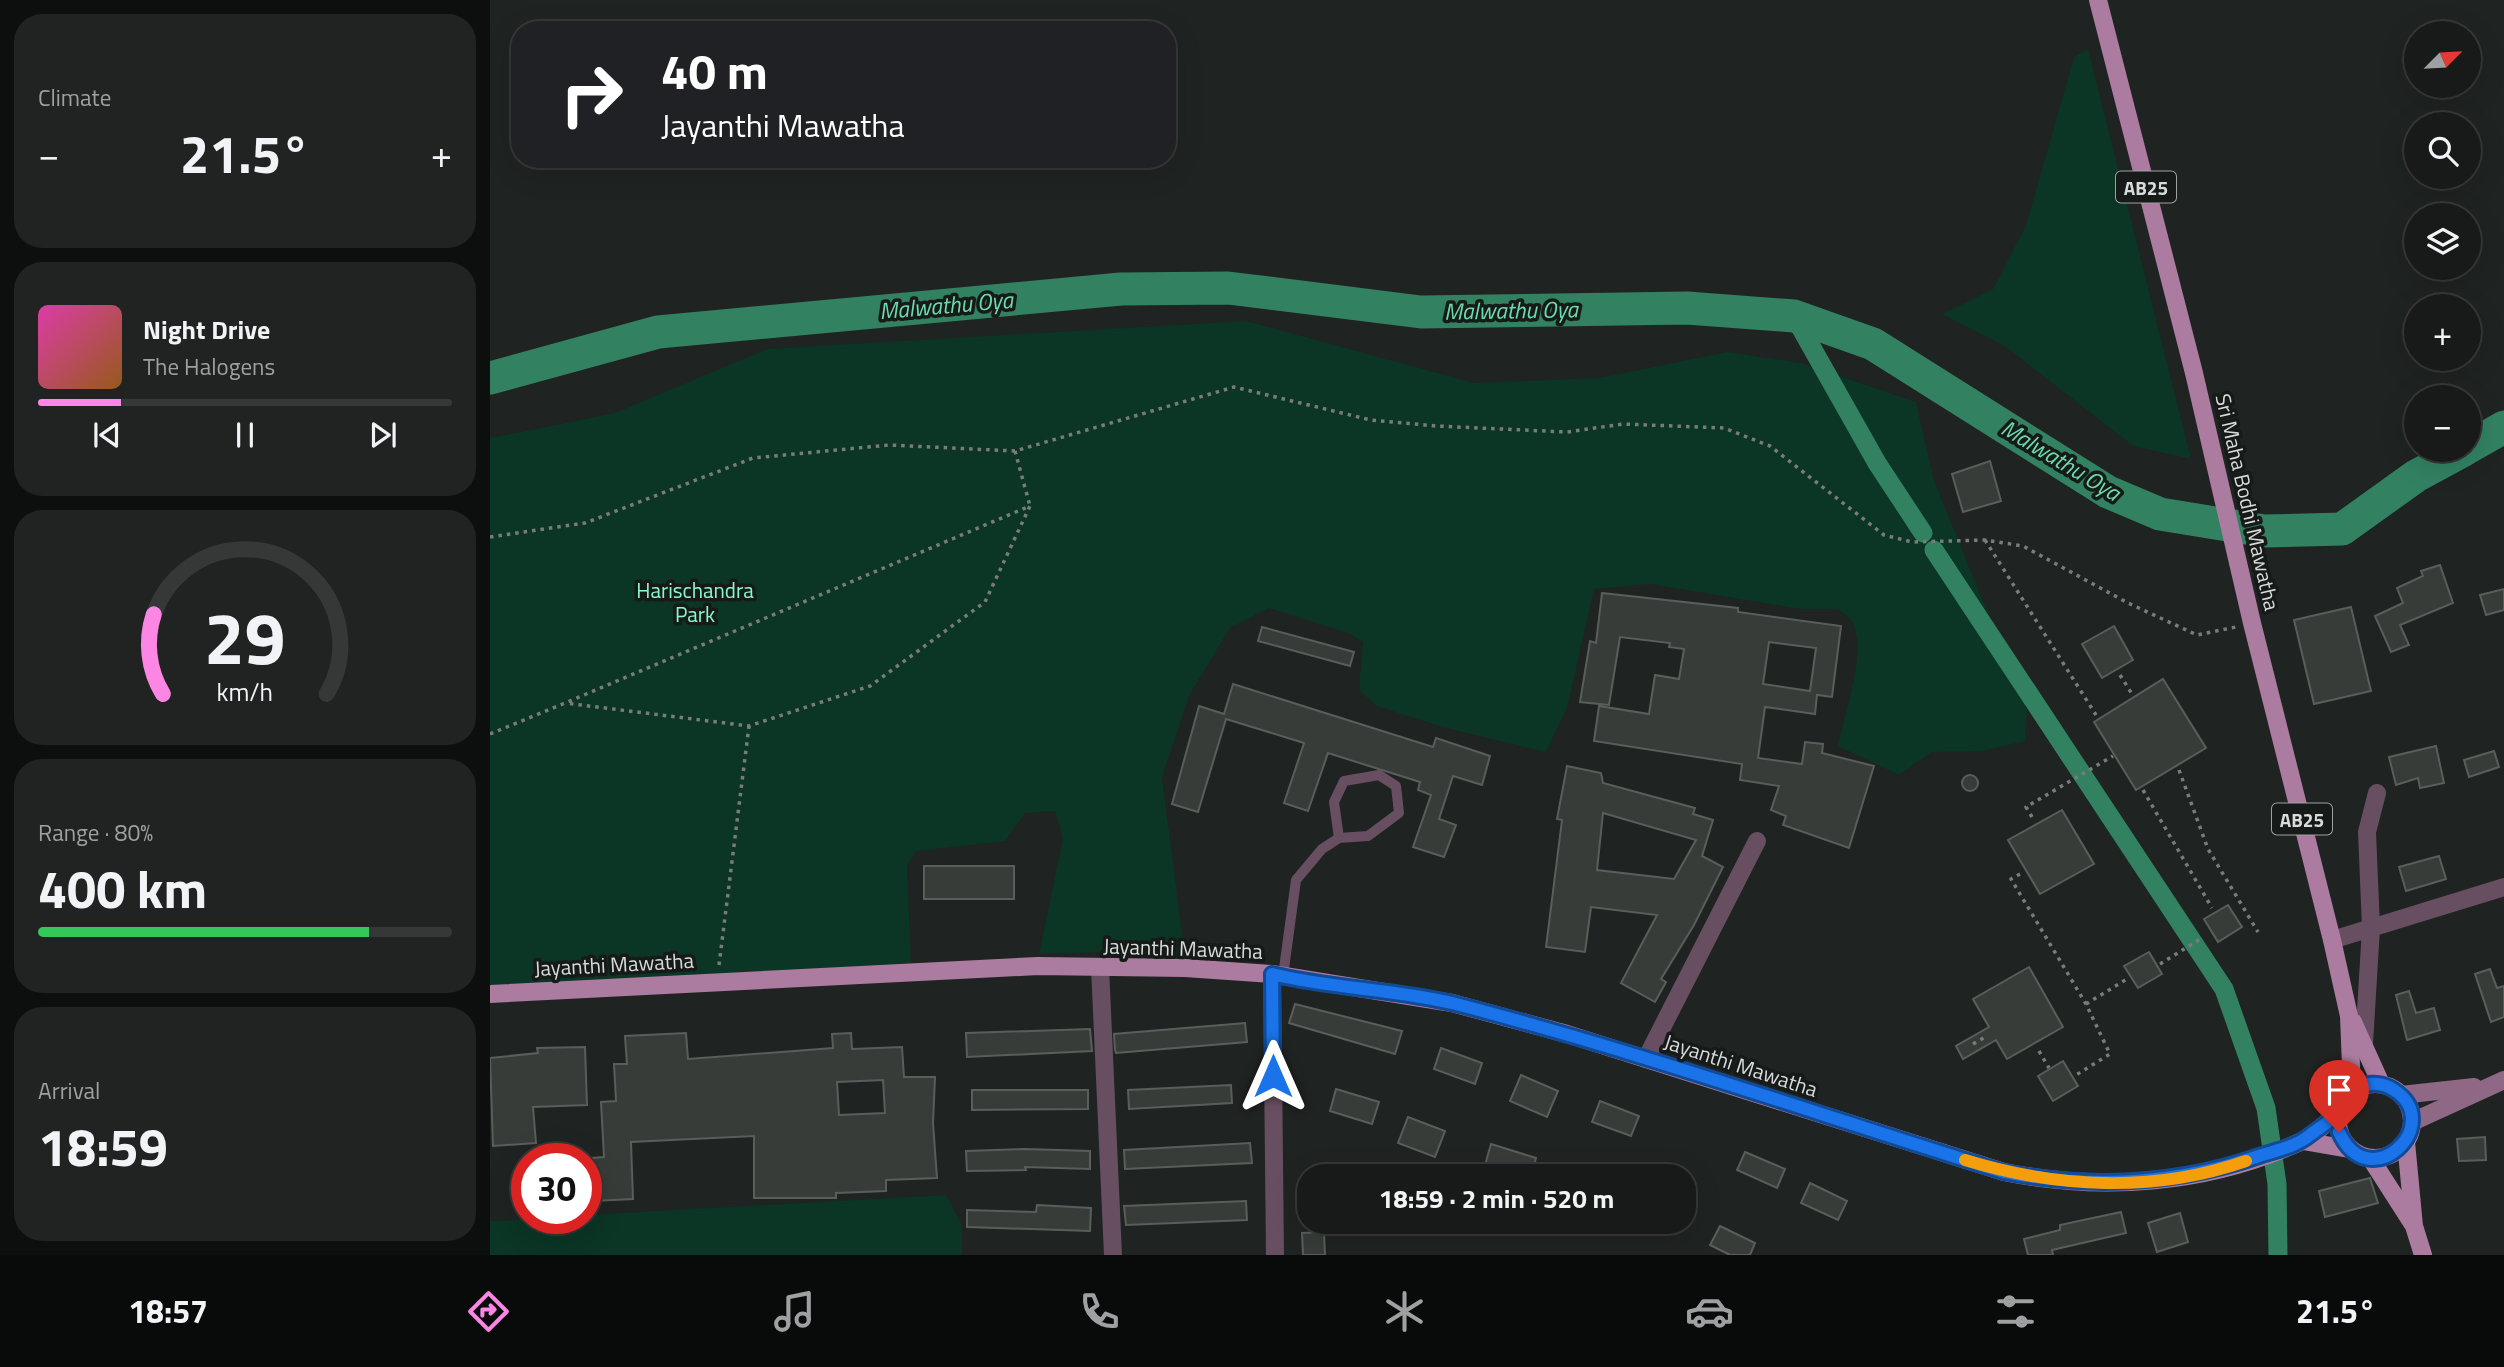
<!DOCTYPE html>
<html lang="en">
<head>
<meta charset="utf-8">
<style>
	body { margin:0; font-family:"Titillium Web",sans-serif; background:#202322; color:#f1f3f6; height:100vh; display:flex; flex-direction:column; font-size:26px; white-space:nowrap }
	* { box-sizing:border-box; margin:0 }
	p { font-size:23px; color:#9ea1a2 }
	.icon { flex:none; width:38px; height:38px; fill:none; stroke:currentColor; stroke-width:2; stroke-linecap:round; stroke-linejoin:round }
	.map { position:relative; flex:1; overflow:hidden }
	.side { display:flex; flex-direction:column; gap:14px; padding:14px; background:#0d0e0e; width:490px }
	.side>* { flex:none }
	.guide { position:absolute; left:21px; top:21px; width:665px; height:147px; border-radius:28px; box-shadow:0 7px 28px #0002,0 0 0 2px #363838; background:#202124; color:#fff; overflow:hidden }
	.needle { width:46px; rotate:66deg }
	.fabs { position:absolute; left:1914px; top:21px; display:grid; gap:14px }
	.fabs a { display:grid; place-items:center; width:77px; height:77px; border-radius:50%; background:#171a19; box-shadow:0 7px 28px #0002,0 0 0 2px #363838; font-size:35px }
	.speed { position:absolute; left:21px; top:1143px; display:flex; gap:14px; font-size:35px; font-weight:700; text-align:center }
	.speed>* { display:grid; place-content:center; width:91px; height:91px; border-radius:50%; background:#171a19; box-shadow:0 7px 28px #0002,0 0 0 2px #363838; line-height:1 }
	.speed .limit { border:10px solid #d22; background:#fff; color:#111 }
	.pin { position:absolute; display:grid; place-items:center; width:60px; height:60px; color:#fff; margin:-72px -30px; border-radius:50% 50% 50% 0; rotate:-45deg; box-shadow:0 0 7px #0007 }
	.pin .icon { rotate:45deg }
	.me { position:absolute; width:77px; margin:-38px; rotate:0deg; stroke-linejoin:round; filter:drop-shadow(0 0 5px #0008) }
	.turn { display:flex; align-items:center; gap:24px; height:147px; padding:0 35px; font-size:32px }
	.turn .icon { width:91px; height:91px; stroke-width:2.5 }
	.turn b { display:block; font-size:49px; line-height:60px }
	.big { font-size:52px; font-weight:700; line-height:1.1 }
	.side .tile { flex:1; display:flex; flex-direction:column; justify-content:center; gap:10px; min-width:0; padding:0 24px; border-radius:28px; background:#202322 }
	.side .dial { align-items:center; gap:0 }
	.dial svg { height:182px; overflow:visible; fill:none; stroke:#363838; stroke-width:7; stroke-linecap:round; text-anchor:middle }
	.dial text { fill:#f1f3f6; stroke:none }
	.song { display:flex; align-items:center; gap:21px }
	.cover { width:84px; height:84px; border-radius:10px; background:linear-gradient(135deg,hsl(320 70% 55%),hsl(30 70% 35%)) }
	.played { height:7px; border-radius:4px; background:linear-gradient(90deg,#fc86e3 20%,#363838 20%) }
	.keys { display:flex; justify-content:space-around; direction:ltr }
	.heat { display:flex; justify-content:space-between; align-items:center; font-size:38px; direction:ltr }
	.charge { height:10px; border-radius:5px; background:linear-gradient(90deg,#34c759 80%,#363838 0) }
	.trip { position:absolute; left:807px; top:1164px; width:399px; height:70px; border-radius:28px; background:#171a19; box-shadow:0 7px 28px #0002,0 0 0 2px #363838; font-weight:700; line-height:70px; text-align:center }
	.menu { display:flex; height:112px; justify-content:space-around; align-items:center; background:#090a0a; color:#9ea1a2 }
	.menu .icon { width:49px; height:49px }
	.menu .current { color:#fc86e3 }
	.menu b { font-size:32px; color:#f1f3f6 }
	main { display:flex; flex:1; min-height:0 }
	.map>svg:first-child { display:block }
</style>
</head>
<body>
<main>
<section class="side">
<div class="tile"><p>Climate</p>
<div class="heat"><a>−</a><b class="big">21.5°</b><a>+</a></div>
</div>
<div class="tile">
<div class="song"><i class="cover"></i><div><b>Night Drive</b><p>The Halogens</p></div></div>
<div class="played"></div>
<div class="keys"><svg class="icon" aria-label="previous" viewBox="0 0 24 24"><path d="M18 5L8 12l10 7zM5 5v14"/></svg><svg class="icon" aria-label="pause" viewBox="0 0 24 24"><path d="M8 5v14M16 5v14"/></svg><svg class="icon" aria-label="next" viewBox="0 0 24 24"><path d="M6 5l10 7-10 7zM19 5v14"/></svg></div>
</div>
<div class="tile dial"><svg viewBox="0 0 100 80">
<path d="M14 69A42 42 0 1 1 86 69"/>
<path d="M14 69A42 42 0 0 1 10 34" stroke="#fc86e3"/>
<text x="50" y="56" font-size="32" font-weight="700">29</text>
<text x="50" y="72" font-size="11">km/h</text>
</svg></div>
<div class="tile"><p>Range · 80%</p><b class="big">400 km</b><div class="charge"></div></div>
<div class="tile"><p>Arrival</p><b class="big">18:59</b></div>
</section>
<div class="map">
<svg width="2014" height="1255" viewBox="0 0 2014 1255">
	<rect width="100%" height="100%" fill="#1f2321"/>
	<g fill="#0b3525">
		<polygon points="1598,49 1701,459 1643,446 1516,347 1452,314 1503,289 1536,225 1584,57"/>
		<path d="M756,321L984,383L1109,378L1237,352L1311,363L1426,402L1444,481L1537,709L1535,741L1493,751L1442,752L1409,775L1348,746C1354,714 1379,648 1361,620C1358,616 1352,612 1348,609H1310L1161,584L1104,589L1077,708L1056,752L956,728L886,706L869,690L873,642L858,633L779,608L740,628L699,696L672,777L695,957L616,952L549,954L573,838L565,811L535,813L515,841L426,851L417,866L421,964L0,986V438L125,413L277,349Z"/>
		<polygon points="456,1195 472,1225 472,1255 0,1255 0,1221 96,1218 96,1215"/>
	</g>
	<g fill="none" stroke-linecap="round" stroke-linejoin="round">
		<g stroke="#328262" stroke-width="19">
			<polyline points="1304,316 1387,463 1433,533"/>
			<polyline points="1444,550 1734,989 1776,1108 1787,1184 1788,1255"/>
		</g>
		<g stroke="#328262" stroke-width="33">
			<polyline points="0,378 168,332 631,289 738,288 931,312 1197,308 1304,316 1383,344 1618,492 1670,514 1774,531 1852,529 1926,476 1974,450"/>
			<polyline points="1979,447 2014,427"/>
		</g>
	</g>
	<g fill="#373c39" stroke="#595e5b" stroke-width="2" fill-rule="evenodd">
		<polygon points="1500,461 1511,501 1473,512 1462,474"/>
		<polygon points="1950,565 1963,603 1910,625 1919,645 1901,652 1885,616 1913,603 1907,588 1933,576 1931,571"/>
		<polygon points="2014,589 2014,610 1996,615 1990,595"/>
		<path d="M1112,593L1248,608V612L1351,626L1342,697L1327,695L1325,714L1275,707L1268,758L1312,764L1315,742L1333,744L1332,753L1384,766L1359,848L1293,825L1296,816L1281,810L1289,786L1250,780L1252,764L1104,741L1109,706L1159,714L1165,675L1189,679L1194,649L1179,647L1180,643L1130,637L1119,705L1090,702L1100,641L1106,643ZM1279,642L1326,648L1320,691L1273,684Z"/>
		<polygon points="1861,607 1881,691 1824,704 1804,620"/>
		<polygon points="1624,626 1643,660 1612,678 1592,644"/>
		<polygon points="772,627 864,652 860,666 768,641"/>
		<polygon points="1673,679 1716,748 1646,790 1604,722"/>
		<polygon points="743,684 943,747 946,738 1000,756 992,785 963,776 949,819 966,825 954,857 923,847 941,795 928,790 930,782 838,753 818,811 794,803 814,743 736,719 708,812 682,804 709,706 734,714"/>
		<polygon points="1946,746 1954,783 1930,788 1928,778 1906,785 1899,757"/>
		<polygon points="2004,751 2009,767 1979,777 1974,760"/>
		<path d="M1077,766L1111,773L1113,783L1205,808L1203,814L1223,820L1212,856L1233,867L1204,925L1171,979L1176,982L1165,1002L1131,983L1167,915L1101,907L1095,952L1056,947L1072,820L1067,819ZM1113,813L1206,840L1184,879L1107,870Z"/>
		<circle cx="1480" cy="783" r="8"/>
		<polygon points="1572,810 1604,864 1550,894 1518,840"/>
		<polygon points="1949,856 1956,879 1916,891 1909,867"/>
		<rect x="434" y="866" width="90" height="33"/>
		<polygon points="1738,905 1752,927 1728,942 1714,919"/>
		<polygon points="1659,952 1672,974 1648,988 1634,966"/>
		<polygon points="1539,967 1573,1027 1517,1059 1506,1040 1473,1059 1466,1046 1499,1027 1483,999"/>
		<polygon points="2000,969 2007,988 2014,986 2014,1017 2001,1022 1985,974"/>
		<polygon points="1919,991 1926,1013 1944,1008 1950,1030 1917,1040 1906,995"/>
		<polygon points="805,1004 912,1031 905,1054 799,1023"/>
		<polygon points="755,1023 757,1042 626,1053 625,1050 624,1034"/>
		<polygon points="600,1029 602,1051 477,1057 476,1033"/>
		<path d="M196,1033L198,1059L343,1048L342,1034L361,1033L362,1049L412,1047L414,1077H445L443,1123L447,1178L396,1180V1191L346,1193V1198H264V1136L141,1142L143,1199L104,1201L102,1158L114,1157L111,1102L126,1101L124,1064H137L135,1036ZM393,1080L395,1113L349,1115L347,1082Z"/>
		<polygon points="95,1047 97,1105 43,1107 46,1143 3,1146 0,1058 48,1053 47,1048"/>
		<polygon points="951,1048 992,1063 985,1084 944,1069"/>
		<polygon points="1573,1061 1588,1086 1563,1101 1548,1076"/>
		<polygon points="1031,1075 1068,1091 1057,1117 1020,1101"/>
		<polygon points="741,1085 742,1103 639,1109 638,1090"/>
		<polygon points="846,1089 889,1102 882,1124 840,1111"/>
		<polygon points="482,1090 598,1090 598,1109 482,1110"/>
		<polygon points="1110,1101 1149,1116 1141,1136 1102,1122"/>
		<polygon points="918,1117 955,1131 945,1157 908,1143"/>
		<polygon points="1995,1137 1996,1160 1969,1161 1967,1139"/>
		<polygon points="760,1143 762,1163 635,1169 634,1150"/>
		<polygon points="1001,1144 1046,1158 1041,1176 995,1165"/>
		<polygon points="535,1149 600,1151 600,1169 535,1167 536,1170 477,1171 476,1151"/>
		<polygon points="1255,1152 1295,1169 1287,1188 1247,1170"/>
		<polygon points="1880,1178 1888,1203 1835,1217 1829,1191"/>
		<polygon points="1320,1183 1357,1201 1348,1220 1311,1203"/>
		<polygon points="756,1201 757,1220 636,1225 634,1206"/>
		<polygon points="547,1205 601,1208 600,1231 477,1227 477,1210 546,1212"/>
		<polygon points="1631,1212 1636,1233 1562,1250 1563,1255 1538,1255 1534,1239 1570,1230 1570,1225"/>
		<polygon points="1690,1213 1698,1242 1667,1252 1658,1223"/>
		<polygon points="1230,1226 1265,1243 1260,1255 1240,1255 1220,1245"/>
		<polygon points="834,1232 835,1255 813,1255 812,1233"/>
	</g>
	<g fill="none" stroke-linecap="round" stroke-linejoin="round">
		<g stroke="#797c7b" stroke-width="3.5" stroke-dasharray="3.5 5" stroke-linecap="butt">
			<polyline points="525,451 540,506"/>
			<polyline points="0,537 95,523 263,458 399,445 525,451 744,387 881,420 946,426 1077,432 1133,424 1234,428 1280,446 1394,535 1422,542 1495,540 1533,546 1638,603 1707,635 1746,627"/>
			<polyline points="1495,540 1606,715"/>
			<polyline points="1630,675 1642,694"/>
			<polyline points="0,734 75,703 540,506 495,602 380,686 259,726 75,703"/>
			<polyline points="1689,770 1718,849 1768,932"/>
			<polyline points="1653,790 1722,908"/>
			<polyline points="1542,817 1536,807 1623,756"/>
			<polyline points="1530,874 1521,879 1596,1004 1620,1054 1586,1075"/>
			<polyline points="1670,964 1712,938"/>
			<polyline points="229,965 259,726"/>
			<polyline points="1596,1004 1637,979"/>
			<polyline points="1483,1044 1497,1036"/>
			<polyline points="1549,1051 1559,1068"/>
		</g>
		<polyline stroke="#674f61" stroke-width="10" points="793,976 806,880 832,849 849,838 878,836 909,813 906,786 889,775 854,781 844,802 849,838"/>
		<g stroke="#674f61" stroke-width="18">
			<polyline points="1842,940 2014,887"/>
			<polyline points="610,967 623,1255"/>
			<polyline points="782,974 785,1255"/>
			<polyline points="1874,1044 1881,928 1877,832 1887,793"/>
			<polyline points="1156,1059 1267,841"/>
		</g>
		<g stroke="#8e6885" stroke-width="18">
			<polyline points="1911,1095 1984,1087"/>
			<polyline points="1922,1122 2014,1080"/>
		</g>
		<g stroke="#ac7ba0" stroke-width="18">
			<polyline points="1608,0 1704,373 1762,623 1842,940 1859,1016 1862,1091"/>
			<path d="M0,994L548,966L695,968L782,974L962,1003L1077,1034L1514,1172C1613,1192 1717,1184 1810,1142C1824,1136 1837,1122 1848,1112"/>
			<polyline points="1863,1022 1891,1084"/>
			<circle cx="1885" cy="1121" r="37"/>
			<polyline points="1813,1141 1859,1149"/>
			<polyline points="1916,1142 1924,1226 1933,1255"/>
			<polyline points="1881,1159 1922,1223"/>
		</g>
	</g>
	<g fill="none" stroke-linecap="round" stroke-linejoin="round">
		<g stroke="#114b97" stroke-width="18">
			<path id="route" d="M783,1076L782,974C843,989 906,989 966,1004C1151,1052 1332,1116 1514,1172C1602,1189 1687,1185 1772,1155C1788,1150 1807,1146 1820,1135C1829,1128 1843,1120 1849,1111C1855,1102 1857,1093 1869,1087C1880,1082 1894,1083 1904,1090C1957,1124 1879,1199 1849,1132"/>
		</g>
		<use href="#route" stroke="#1a73e8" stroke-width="12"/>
		<path stroke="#f59e0b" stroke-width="12" d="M1475,1160C1567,1188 1664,1193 1756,1161"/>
	</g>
	<g text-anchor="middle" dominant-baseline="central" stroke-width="7" stroke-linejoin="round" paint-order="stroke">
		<g fill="#161a18" stroke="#9ea1a0" stroke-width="2">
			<rect x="1626" y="171.5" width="60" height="31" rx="5"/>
			<rect x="1782" y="803.5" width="60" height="31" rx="5"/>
		</g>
		<g font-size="19" font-weight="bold" fill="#d8dbda">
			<text x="1656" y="187">AB25</text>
			<text x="1812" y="819">AB25</text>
		</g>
		<g font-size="21" fill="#d8dbda" stroke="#161a18">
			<text transform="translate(1758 502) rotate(77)">Sri Maha Bodhi Mawatha</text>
			<text transform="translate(693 948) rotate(2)">Jayanthi Mawatha</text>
			<text transform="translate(124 964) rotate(-3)">Jayanthi Mawatha</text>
			<text transform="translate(1251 1065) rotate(18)">Jayanthi Mawatha</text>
		</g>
		<g font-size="21" fill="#8af9c9" stroke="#161a18">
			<text x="205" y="590">Harischandra<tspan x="205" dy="24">Park</tspan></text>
		</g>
		<g font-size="23" font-style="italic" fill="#6cdcad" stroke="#161a18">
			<text transform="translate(456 305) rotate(-5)">Malwathu Oya</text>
			<text transform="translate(1021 310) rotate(-1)">Malwathu Oya</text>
			<text transform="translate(1571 460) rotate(31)">Malwathu Oya</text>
		</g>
	</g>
</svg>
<div class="fabs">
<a><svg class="needle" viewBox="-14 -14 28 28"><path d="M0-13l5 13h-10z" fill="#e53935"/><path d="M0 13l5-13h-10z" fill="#9ea1a2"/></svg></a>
<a><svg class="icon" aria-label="search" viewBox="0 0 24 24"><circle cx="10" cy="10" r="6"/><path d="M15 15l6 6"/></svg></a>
<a><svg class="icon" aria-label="layers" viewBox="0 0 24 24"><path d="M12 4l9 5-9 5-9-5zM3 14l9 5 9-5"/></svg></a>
<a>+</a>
<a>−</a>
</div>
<div class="speed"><div class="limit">30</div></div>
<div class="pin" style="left:1849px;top:1132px;background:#d93025"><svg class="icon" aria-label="arrive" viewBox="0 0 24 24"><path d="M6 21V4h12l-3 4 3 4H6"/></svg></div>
<svg class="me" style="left:783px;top:1076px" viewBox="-20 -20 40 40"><path d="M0-17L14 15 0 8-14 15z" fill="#1a73e8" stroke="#fff" stroke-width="4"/></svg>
<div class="trip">18:59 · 2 min · 520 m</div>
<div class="guide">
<div class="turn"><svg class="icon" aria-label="right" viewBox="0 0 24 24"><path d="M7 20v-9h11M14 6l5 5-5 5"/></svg><div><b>40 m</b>Jayanthi Mawatha</div></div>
</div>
</div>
</main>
<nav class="menu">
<b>18:57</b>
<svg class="icon current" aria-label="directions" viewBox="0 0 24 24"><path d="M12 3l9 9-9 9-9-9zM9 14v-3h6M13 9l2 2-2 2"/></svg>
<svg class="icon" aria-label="music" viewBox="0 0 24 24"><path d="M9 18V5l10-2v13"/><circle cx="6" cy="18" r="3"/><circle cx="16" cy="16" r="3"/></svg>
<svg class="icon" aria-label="phone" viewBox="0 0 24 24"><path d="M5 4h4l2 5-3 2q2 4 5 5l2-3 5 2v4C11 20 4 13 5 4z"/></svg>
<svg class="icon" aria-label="climate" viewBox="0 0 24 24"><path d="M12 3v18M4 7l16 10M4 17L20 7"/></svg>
<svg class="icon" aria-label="car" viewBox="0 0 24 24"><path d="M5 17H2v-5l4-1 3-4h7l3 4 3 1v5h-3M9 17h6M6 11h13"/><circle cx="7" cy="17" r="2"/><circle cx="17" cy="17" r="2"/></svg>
<svg class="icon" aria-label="filters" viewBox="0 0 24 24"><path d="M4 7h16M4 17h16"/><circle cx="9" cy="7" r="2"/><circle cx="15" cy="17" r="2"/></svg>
<b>21.5°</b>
</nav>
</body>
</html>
